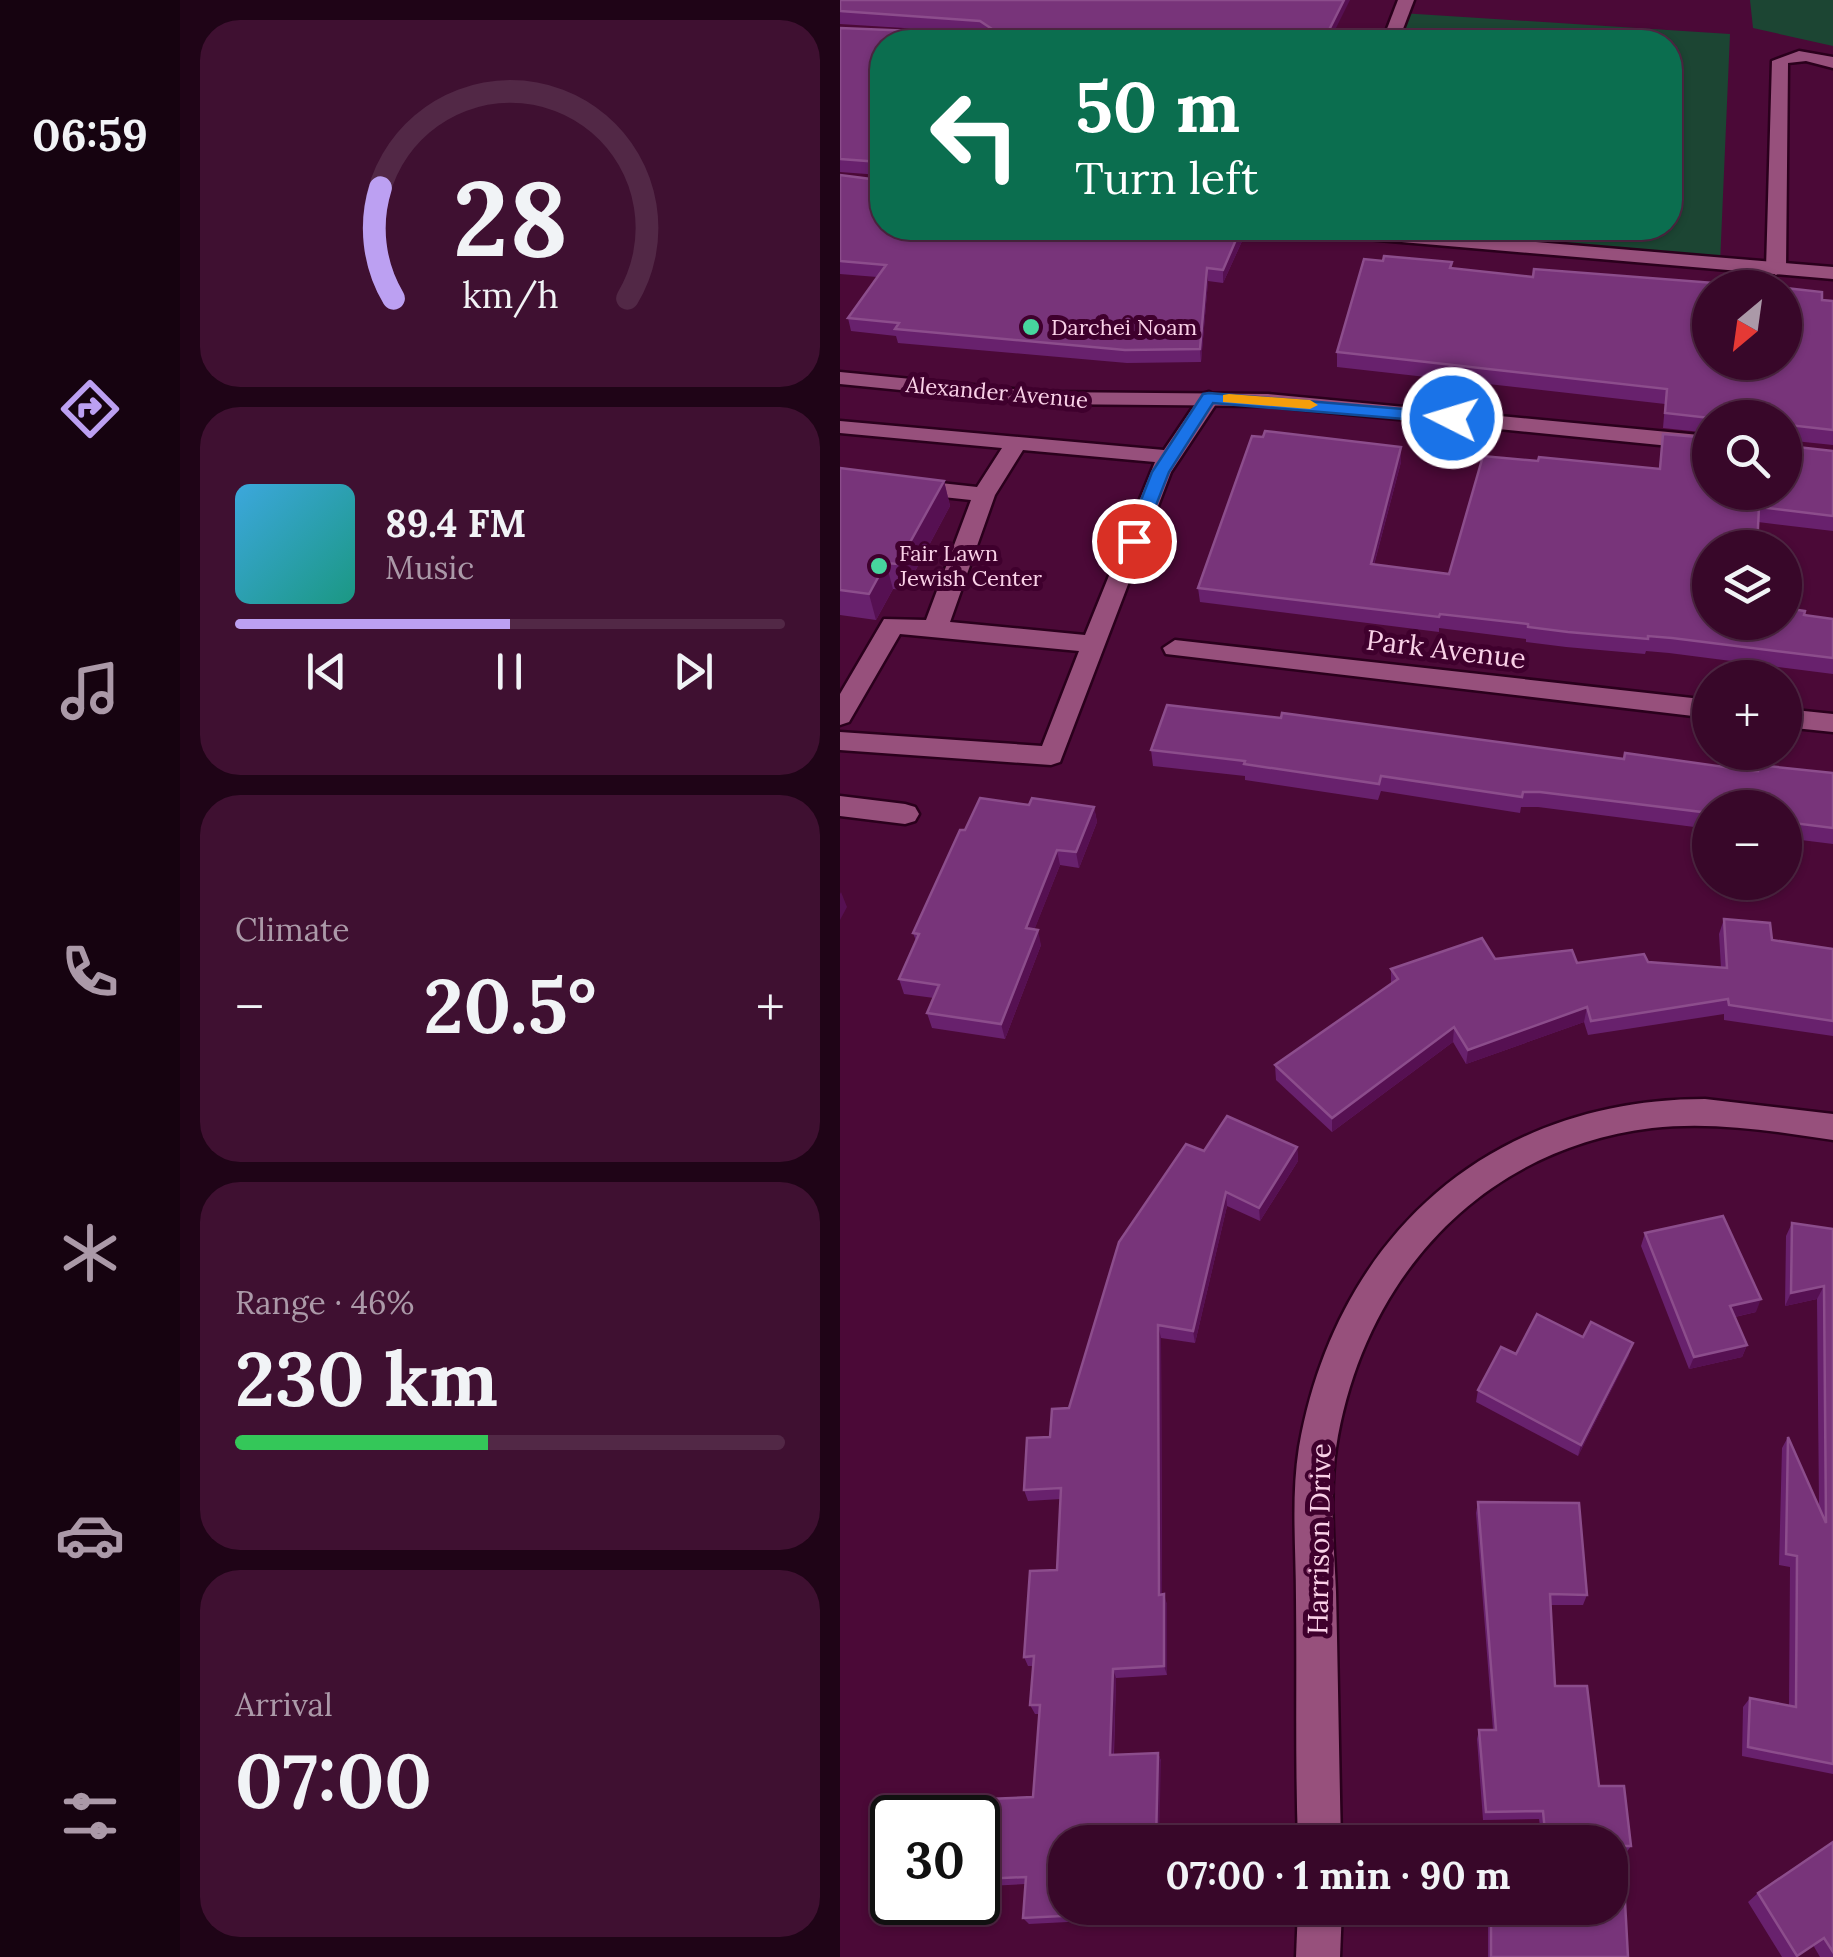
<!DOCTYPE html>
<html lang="en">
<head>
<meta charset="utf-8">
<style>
	body { margin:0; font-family:Lora,serif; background:#3f1031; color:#f1f3f6; height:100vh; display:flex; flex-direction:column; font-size:38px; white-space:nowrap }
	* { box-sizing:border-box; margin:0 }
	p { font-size:32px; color:#ab99a8 }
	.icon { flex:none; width:55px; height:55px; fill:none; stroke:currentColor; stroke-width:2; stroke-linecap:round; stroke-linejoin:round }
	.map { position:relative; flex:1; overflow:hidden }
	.side { display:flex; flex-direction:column; gap:20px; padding:20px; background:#1f0417; width:660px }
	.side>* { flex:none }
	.banner { position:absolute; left:30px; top:30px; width:812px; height:210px; border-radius:40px; box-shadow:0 2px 8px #0004,0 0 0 2px #522846; background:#0b6e4f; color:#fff; overflow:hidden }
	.needle { width:65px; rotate:209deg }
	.fabs { position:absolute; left:852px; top:270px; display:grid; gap:20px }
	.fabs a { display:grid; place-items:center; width:110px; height:110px; border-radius:50%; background:#380729; box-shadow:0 2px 8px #0004,0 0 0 2px #522846; font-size:50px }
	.speed { position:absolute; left:30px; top:1795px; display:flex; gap:20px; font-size:50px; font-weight:700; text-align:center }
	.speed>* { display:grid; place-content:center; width:130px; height:130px; border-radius:50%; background:#380729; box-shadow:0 2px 8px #0004,0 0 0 2px #522846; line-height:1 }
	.speed .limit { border:5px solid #111; border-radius:15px; background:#fff; color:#111 }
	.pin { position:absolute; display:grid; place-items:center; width:85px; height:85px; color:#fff; margin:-42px; border:5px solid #fff; border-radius:50%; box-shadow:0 2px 10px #0007 }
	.me { position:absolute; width:110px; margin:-55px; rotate:275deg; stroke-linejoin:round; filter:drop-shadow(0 0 8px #0008) }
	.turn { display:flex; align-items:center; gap:35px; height:210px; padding:0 40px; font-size:45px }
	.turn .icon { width:130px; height:130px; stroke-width:2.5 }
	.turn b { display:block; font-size:70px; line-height:85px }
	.big { font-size:75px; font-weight:800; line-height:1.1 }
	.side .tile { flex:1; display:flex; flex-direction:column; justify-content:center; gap:15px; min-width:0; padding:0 35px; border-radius:40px; background:#3f1031 }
	.side .dial { align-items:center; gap:0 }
	.dial svg { height:260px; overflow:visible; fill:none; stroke:#522846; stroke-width:7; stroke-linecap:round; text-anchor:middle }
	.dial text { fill:#f1f3f6; stroke:none }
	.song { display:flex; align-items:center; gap:30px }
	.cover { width:120px; height:120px; border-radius:15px; background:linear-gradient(135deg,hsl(200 70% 55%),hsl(170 70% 35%)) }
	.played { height:10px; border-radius:5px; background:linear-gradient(90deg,#bca0f2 50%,#522846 50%) }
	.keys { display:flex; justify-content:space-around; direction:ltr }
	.heat { display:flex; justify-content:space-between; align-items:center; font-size:55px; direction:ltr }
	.charge { height:15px; border-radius:8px; background:linear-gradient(90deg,#34c759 46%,#522846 0) }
	.trip { position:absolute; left:208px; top:1825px; width:580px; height:100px; border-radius:40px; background:#380729; box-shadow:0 2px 8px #0004,0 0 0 2px #522846; font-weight:800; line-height:100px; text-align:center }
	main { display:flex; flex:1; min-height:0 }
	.tabs { display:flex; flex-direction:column; width:180px; justify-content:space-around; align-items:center; background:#160310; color:#ab99a8 }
	.tabs .icon { width:70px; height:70px }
	.tabs .on { color:#bca0f2 }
	.tabs b { font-size:45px; color:#f1f3f6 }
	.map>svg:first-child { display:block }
</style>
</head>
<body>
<main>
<nav class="tabs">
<b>06:59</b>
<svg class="icon on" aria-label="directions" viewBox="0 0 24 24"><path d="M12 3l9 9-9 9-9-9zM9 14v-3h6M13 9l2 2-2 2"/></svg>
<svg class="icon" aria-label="music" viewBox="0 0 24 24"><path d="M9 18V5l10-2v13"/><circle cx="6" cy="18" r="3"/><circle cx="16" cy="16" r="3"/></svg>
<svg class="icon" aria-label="phone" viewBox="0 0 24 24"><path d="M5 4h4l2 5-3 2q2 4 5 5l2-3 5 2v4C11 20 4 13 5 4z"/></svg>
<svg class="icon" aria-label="climate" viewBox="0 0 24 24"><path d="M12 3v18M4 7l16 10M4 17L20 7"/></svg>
<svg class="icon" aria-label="car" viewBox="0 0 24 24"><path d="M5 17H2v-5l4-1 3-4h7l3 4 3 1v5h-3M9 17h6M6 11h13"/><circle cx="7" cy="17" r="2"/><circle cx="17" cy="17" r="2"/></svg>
<svg class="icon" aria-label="filters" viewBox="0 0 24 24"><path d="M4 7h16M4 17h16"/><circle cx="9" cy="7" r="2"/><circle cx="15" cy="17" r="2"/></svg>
</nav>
<section class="side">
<div class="tile dial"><svg viewBox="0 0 100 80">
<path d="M14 69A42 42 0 1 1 86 69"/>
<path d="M14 69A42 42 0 0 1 10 35" stroke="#bca0f2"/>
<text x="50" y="56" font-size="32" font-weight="700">28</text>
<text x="50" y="72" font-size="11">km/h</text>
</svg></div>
<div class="tile">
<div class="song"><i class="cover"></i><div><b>89.4 FM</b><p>Music</p></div></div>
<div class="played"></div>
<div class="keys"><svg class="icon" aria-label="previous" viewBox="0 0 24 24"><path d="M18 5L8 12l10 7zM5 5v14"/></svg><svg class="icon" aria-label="pause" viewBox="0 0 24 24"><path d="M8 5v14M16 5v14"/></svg><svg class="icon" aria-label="next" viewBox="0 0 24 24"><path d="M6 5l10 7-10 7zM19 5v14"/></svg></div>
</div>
<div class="tile"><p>Climate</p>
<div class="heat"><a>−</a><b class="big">20.5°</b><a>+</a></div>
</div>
<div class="tile"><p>Range · 46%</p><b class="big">230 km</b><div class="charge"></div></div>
<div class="tile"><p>Arrival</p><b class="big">07:00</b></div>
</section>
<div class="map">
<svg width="993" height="1957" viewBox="0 0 993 1957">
	<rect width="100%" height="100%" fill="#4b0937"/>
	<g fill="#1c4533">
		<polygon points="910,0 993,0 993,46 913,28"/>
		<polygon points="561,13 890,34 880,264 479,229 830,228 830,42 550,42"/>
	</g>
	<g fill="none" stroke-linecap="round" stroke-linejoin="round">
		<g stroke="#2a001c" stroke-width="5">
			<g id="service">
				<polygon points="959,51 993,57 993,68 966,61 948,63 946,269 936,275 926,269 932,61"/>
				<path d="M369,392L380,398L331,472L220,762L211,765L0,750V732L202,746L239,651L60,634L9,722L0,725V694L44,619L86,620L131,500L0,486V472L137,487L162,448L0,433V421L324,450L362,394ZM183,450L315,462L245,635L110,622L155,495Z"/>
			</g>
		</g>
		<g stroke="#2a001c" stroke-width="5">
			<g id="minor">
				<polygon points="558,0 574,0 558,42 542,42"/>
				<polygon points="460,228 528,228 993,267 993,279 469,234"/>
				<polygon points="0,372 204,392 428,394 870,436 870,450 428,406 204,404 0,384"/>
				<polygon points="335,640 870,700 870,718 326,654 323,648"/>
				<polygon points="945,709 993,714 993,732 945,727"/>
				<polygon points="0,796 65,804 75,807 79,814 75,821 65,824 0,816"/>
				<path d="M865,1099L993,1114V1140C934,1131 872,1121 812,1128C639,1149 522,1281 496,1448C489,1495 494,1544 496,1592C498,1675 499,1759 501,1842H458C455,1762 457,1680 456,1599C456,1549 451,1497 459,1447C496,1237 649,1099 865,1099Z"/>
				<polygon points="458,1908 502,1908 500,1957 456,1957"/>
			</g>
		</g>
		<use href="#service" fill="#97507c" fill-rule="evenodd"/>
		<use href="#minor" fill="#97507c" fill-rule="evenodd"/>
	</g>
	<g fill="#68216d">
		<polygon points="0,0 510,0 42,228 408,228 383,283 368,281 361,362 287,363 58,343 56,336 11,331 8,318 37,277 0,274 0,175 39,180 40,175 0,172 0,28 143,33 0,24"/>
		<polygon points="693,277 993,301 993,445 945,440 870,418 870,433 823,428 825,404 497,367 497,352"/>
		<polygon points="823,434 993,451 993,531 918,522 870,622 964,615 993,619 993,674 829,653 806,651 805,654 726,647 686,642 686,639 599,628 599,632 360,602 358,588 561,447 561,462 534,565 609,574 698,461 819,469"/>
		<polygon points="0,468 104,481 110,506 65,590 53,589 36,620 0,615"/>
		<polygon points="311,750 784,759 913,771 916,771 918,765 993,773 993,844 945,838 945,808 870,808 870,829 698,807 681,807 680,813 541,791 538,800 405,780 405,776 313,766"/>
		<polygon points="189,805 254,807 257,822 239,868 220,865 194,930 201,945 165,1039 92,1028 87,1013 94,998 64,994 59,979 76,941 73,933 125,830"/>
		<polygon points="884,919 932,940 993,949 993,1036 884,1020 884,1014 748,1035 744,1022 626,1064 613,1042 492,1132 436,1080 435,1065 551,984 551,969 655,959 737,963 808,962 881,968 879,934"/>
		<polygon points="457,1147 458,1161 420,1221 387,1206 355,1343 321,1338 322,1594 327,1604 327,1675 276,1678 274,1755 318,1753 321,1761 225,1842 225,1908 267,1908 266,1920 189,1924 183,1918 185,1884 148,1886 142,1879 193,1797 199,1714 195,1714 190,1705 194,1666 188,1666 184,1657 217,1570 221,1499 188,1501 184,1490 210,1437 229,1408 364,1151"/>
		<polygon points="952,1223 993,1229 993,1774 902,1756 903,1707 910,1698 949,1706 950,1567 939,1565 942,1448 948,1437 979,1506 977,1299 945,1306 946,1236"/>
		<polygon points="805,1233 916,1312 895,1317 907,1345 902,1357 849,1369 801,1246"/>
		<polygon points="743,1337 789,1355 738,1456 636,1402 638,1390 676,1354"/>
		<polygon points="638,1502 747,1595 743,1605 710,1605 715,1686 759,1786 791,1846 786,1853 783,1853 788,1957 648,1957 648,1918 651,1912 709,1916 708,1908 770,1908 770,1842 702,1842 699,1819 643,1820 637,1739 639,1730 653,1730 636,1513"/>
		<polygon points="993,1842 993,1957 980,1957 973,1945 956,1957 942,1957 908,1902 918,1893"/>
	</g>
	<g fill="#561052">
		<polygon points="504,0 510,0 489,42 483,42"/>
		<polygon points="401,228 408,228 383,283 383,270"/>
		<polygon points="367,268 368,281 361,362 360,349"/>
		<polygon points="561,447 561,462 530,579 531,564"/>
		<polygon points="104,481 110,506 65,590 58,564"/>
		<polygon points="46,563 53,589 36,620 29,594"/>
		<polygon points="254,807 257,822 239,868 236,852"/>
		<polygon points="217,850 220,865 189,943 186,928"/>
		<polygon points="1,892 7,907 0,920 0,894"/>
		<polygon points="198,930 201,945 165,1039 161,1024"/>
		<polygon points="747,1007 744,1022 626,1064 628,1050"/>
		<polygon points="614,1027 613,1042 492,1132 492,1118"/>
		<polygon points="457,1147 458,1161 420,1221 419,1208"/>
		<polygon points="386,1192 387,1206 355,1343 353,1331"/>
		<polygon points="984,1286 977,1299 945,1306 951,1293"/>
		<polygon points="921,1299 916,1312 885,1319 890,1306"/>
		<polygon points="318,1325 321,1338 322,1605 319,1595"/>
		<polygon points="793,1343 789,1355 738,1456 741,1445"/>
		<polygon points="907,1345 902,1357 849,1369 854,1357"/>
		<polygon points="324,1594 327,1604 327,1675 324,1666"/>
		<polygon points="273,1669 276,1678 273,1763 270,1755"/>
		<polygon points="318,1753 321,1761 319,1842 316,1842"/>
		<polygon points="263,1908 267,1908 266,1920 262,1914"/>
	</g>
	<g fill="#78347a" stroke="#8c4d8c" stroke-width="2.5">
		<polygon points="0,0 504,0 483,42 42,42 42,166 40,162 0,159 0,28 148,34 152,29 140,21 0,11"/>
		<polygon points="42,168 42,228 401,228 383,270 367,268 360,349 285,350 55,329 59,323 8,318 46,265 0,261 0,175 39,180"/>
		<polygon points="544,256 612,262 610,268 693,277 694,269 939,288 870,288 870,362 945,362 945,288 982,292 982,300 993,301 993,430 949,425 945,428 945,418 870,418 825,413 827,389 497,352 524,259 543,261"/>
		<polygon points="425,431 561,447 531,564 609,574 643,456 698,461 699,457 820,469 823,434 870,438 870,492 945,492 945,442 948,446 993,451 993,516 919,507 917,548 870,548 870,622 945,622 945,608 965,611 964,615 993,619 993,658 832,638 808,636 808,639 728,632 688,627 688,624 600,614 599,617 358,588 412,436 423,437"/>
		<polygon points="0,468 104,481 58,564 46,563 29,594 0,590"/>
		<polygon points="327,705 441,718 442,713 784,759 785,753 913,771 918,771 918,765 993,773 993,828 945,822 945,808 870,808 870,813 700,792 683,792 682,797 541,776 539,784 404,764 405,761 311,750"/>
		<polygon points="140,798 189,805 192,798 254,807 236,852 217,850 186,928 198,930 161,1024 87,1013 99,985 59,979 79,934 73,933 120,830 125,830"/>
		<polygon points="884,919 930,923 932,940 993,949 993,1021 889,1005 888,999 751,1021 747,1007 628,1050 614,1027 492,1118 435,1065 558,979 551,969 642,938 655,959 732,950 737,963 804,954 808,962 887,968"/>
		<polygon points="387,1116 457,1147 419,1208 386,1192 353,1331 318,1325 319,1595 324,1594 324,1666 273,1669 270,1755 318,1753 316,1842 225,1842 225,1908 263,1908 262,1914 183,1918 186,1877 142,1879 148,1799 193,1797 200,1705 190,1705 194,1656 184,1657 190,1571 217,1570 221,1488 184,1490 187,1438 210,1437 212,1409 229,1408 279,1242 346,1144 364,1151"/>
		<polygon points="883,1216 921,1299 890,1306 907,1345 854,1357 805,1233"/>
		<polygon points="952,1223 993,1229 993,1764 908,1747 910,1698 956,1707 957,1556 946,1554 948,1437 986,1523 984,1286 951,1293"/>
		<polygon points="697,1314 743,1337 751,1322 793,1343 741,1445 638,1390 661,1347 676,1354"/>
		<polygon points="638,1502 739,1503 747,1595 710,1594 715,1686 747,1686 759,1786 784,1786 791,1846 782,1846 788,1957 651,1957 651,1912 713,1916 712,1908 770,1908 770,1842 706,1842 703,1811 646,1812 639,1730 656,1730"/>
		<polygon points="993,1842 993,1952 984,1938 957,1956 918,1893"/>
	</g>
	<polygon fill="#1a73e8" stroke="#114b97" stroke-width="2.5" points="369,393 612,413 620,418 612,423 373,403 329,472 302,541 294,546 287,545 285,541 312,472 363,394"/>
	<polygon fill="#f59e0b" points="389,394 470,400 478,405 470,409 383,402 383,395"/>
	<g fill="#47d49e" stroke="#3f002d" stroke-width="4">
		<circle cx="191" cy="327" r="10"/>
		<circle cx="39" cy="566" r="10"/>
	</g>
	<g text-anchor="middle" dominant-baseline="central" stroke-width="10" stroke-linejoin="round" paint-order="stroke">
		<g font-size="22" fill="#fad1e8" stroke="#3f002d" text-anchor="start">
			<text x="211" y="327">Darchei Noam</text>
			<text x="59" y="553">Fair Lawn<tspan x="59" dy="25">Jewish Center</tspan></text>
		</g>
		<g font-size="22" fill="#fad1e8" stroke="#3f002d">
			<text transform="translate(157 392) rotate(5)">Alexander Avenue</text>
		</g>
		<g font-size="28" fill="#fad1e8" stroke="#3f002d">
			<text transform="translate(606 649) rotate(7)">Park Avenue</text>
			<text transform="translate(479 1539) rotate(-89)">Harrison Drive</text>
		</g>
	</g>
</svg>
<div class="fabs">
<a><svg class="needle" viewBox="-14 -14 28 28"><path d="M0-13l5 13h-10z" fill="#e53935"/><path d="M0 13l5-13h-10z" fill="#ab99a8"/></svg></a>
<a><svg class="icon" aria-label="search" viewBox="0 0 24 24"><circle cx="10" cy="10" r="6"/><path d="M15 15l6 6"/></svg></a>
<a><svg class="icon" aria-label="layers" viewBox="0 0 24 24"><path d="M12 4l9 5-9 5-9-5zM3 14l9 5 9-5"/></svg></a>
<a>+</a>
<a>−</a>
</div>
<div class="speed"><div class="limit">30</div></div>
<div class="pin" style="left:294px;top:541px;background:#d93025"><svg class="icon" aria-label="arrive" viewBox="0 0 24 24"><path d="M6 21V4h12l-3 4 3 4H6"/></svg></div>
<svg class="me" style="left:612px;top:418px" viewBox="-20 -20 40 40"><circle r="17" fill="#1a73e8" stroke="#fff" stroke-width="3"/><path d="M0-11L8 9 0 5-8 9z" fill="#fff"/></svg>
<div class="trip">07:00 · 1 min · 90 m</div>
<div class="banner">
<div class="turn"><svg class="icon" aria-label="left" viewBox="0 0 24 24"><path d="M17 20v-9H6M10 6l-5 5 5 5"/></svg><div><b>50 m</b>Turn left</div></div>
</div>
</div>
</main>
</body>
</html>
